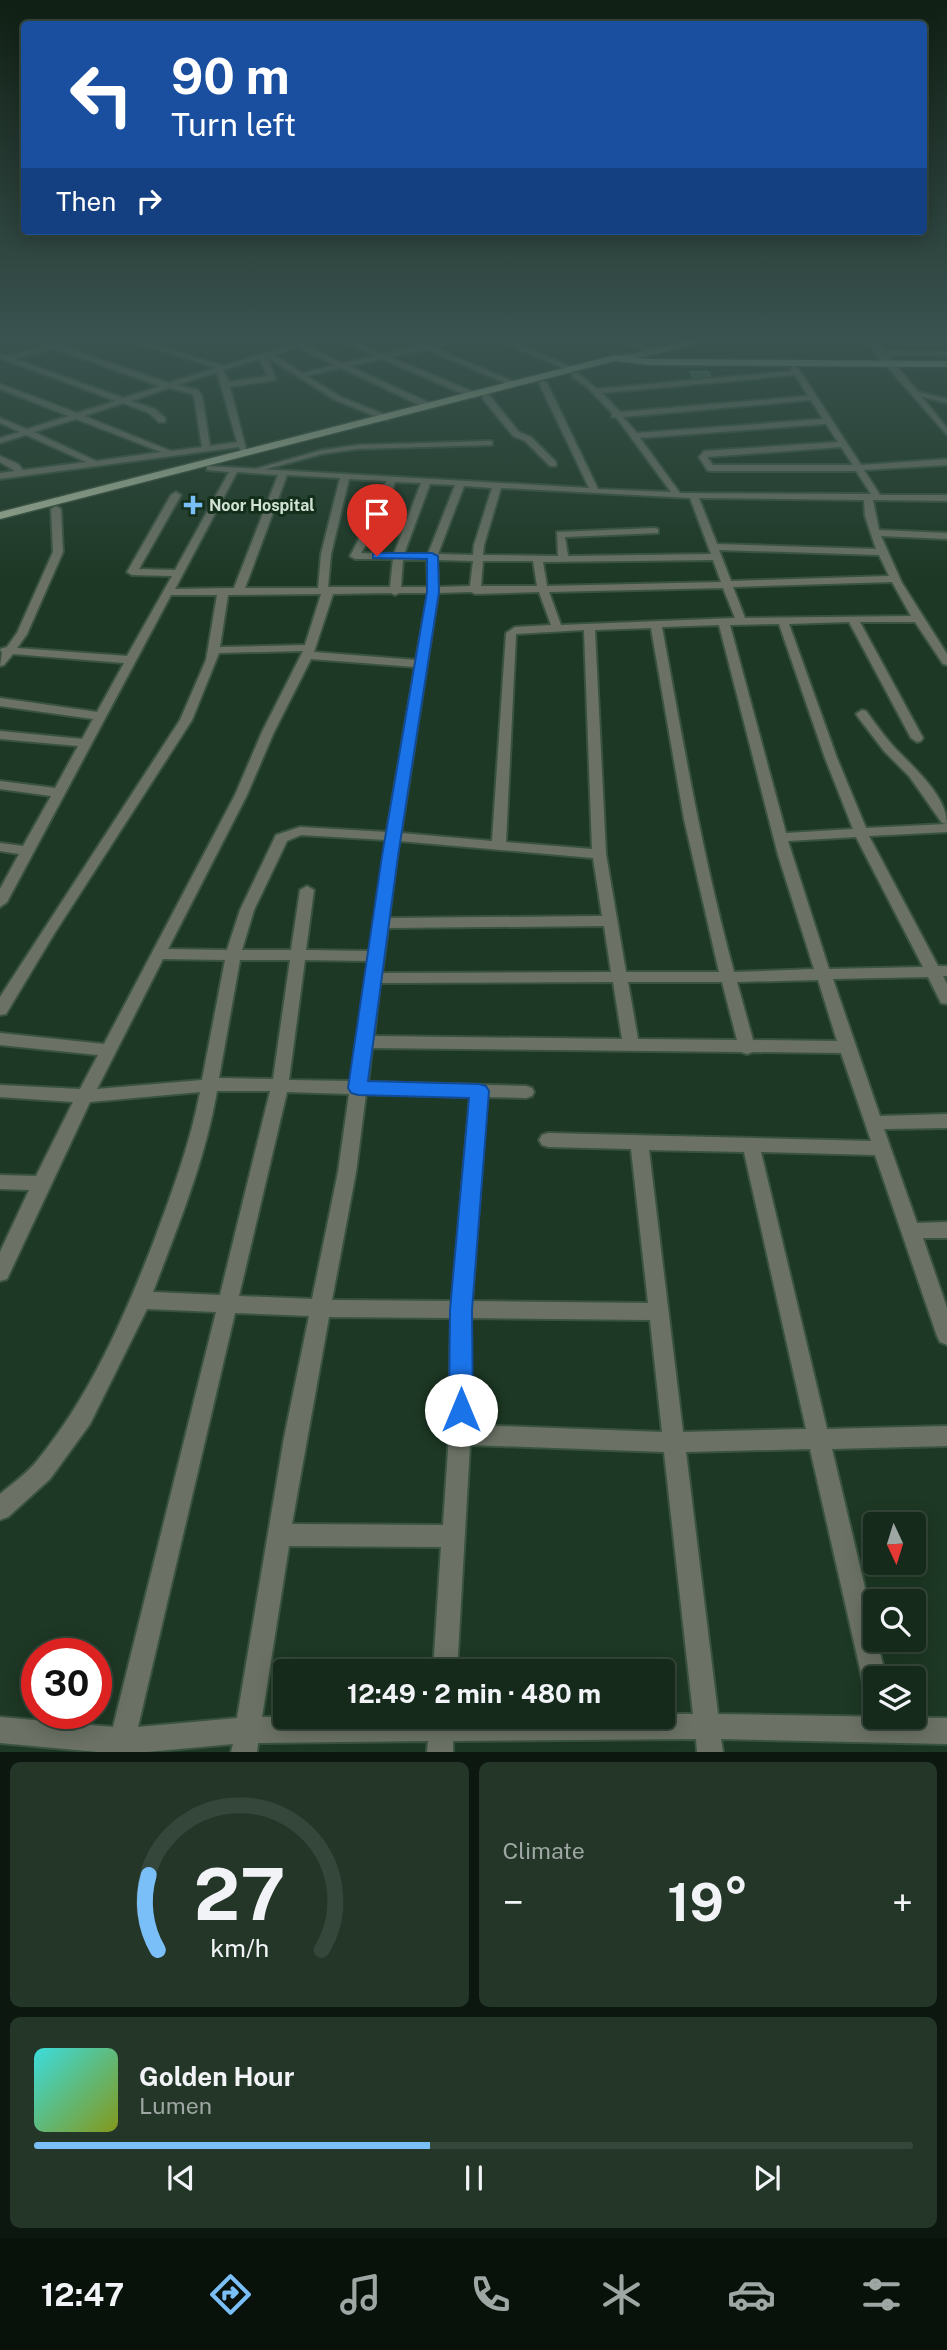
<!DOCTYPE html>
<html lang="en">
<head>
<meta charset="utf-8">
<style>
	body { margin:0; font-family:"Public Sans",sans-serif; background:#233628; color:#f1f3f6; height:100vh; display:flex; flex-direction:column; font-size:26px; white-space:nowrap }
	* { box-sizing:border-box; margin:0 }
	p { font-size:23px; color:#9ea7a3 }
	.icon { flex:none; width:38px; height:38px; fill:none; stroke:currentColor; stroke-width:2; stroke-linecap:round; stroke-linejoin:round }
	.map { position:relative; height:1752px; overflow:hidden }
	.side { display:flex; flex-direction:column; gap:10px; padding:10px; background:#0c170f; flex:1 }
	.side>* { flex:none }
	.hud { position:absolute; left:21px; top:21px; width:906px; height:214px; border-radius:7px; box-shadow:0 4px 18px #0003,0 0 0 2px #35463a; background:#1a4fa0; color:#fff; overflow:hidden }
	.needle { width:46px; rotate:176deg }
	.controls { position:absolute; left:863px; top:1512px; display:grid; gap:14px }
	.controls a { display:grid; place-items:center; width:63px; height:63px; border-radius:7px; background:#162a1b; box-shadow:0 4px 18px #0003,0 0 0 2px #35463a; font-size:35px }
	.speed { position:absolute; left:21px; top:1638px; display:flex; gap:14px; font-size:35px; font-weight:700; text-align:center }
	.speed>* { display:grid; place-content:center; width:91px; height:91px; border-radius:50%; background:#162a1b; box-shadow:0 4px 18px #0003,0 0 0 2px #35463a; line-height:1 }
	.speed .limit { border:10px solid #d22; background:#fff; color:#111 }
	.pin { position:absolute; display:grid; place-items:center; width:60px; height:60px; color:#fff; margin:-72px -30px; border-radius:50% 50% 50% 0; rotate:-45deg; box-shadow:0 0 7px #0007 }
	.pin .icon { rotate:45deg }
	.me { position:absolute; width:77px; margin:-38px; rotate:0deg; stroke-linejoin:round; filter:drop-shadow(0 0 5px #0008) }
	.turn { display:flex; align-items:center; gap:24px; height:147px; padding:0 35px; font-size:32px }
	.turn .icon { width:91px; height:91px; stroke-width:2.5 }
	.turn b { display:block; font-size:49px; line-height:60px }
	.then { display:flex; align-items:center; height:66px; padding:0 35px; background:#0003; gap:14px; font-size:26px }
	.big { font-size:52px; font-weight:700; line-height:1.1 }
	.side .card { flex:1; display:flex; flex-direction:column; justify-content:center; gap:10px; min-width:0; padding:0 24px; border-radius:10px; background:#233628 }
	.side .dial { align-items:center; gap:0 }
	.dial svg { height:182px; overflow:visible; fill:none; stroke:#35463a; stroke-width:7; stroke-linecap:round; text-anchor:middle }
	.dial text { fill:#f1f3f6; stroke:none }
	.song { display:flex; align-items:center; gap:21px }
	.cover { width:84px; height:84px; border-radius:10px; background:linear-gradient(135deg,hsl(180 70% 55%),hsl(70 70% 35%)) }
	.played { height:7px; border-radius:4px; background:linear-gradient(90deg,#7abff8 45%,#35463a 45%) }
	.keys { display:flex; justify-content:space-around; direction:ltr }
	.heat { display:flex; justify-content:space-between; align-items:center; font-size:38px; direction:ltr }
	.side .tiles { flex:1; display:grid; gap:10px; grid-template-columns:1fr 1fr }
	.card:last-child { grid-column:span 2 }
	.trip { position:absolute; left:273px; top:1659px; width:402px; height:70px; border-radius:7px; background:#162a1b; box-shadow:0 4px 18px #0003,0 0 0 2px #35463a; font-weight:700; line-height:70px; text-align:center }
	.menu { display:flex; height:112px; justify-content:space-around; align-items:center; background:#09110b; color:#9ea7a3 }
	.menu .icon { width:49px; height:49px }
	.menu .current { color:#7abff8 }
	.menu b { font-size:32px; color:#f1f3f6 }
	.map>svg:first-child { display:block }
</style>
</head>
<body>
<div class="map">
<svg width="947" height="1752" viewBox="0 0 947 1752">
	<rect width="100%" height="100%" fill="#1d3824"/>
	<polygon fill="#3d6356" stroke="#52796b" stroke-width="2" points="691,372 708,372 712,379 694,379"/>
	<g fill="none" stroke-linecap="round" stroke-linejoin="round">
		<g stroke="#3a5340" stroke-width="4">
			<g id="service">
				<polygon points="909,340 947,341 947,345 907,343"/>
				<polygon points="914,391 947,399 947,403 912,394 911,393"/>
				<polygon points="489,441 492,441 492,445 358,449 322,454 252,473 248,471 322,450 358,445"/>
			</g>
		</g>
		<g stroke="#3a5340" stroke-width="4">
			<g id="minor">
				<path d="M27,338C37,338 47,344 56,343C67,342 76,338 86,338L61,346L169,383L216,368L123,338H133L223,366L312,338H322L304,345L343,363L375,356L336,338H345L383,354L419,346L403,338C412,338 417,342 426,344C436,345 455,338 467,338L433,347L519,384L512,386L426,349L390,357L476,393V397H470L382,359L349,366L432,404V408H426L341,368L307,376L341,397L388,416V420H385L335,400L267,357L276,380L230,387L247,453H241L239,447L0,479V473L15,471L0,462V456L18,464L23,470L86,462L26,435L0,443V438L20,432L0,423V418L27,429L69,416L0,389V384L77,413L116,401L0,358V354L8,356L46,346ZM297,347L335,365L302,373L274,355ZM53,348L159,386H161L123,398L15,359ZM259,359L268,376L229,382L223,370ZM217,372L237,442L210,446L202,396L198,390L177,385ZM169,388L192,394L194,396L202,447L171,451L84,416L123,403L149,413L159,422H165V418L155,409L131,401ZM76,419L161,452L96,461L34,432Z"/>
				<polygon points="492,338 501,338 577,369 570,371"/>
				<polygon points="612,338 622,338 660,351 653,353"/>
				<polygon points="867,338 874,338 884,351 947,352 947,356 888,355 947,428 947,435 877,355"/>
				<path d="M794,366L798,368L861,465L947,459V465L864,470L880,495H947V501L873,500L879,530L947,533V539L881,536L902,583L947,654V665L943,664L915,622H860L923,738L921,741L917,742L911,738L849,622L789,624L837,758L866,828L947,824V832L869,836L938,966H947V976H943L947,984V1004L941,1003L928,977L833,979L880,1116L947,1114V1128L884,1129L917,1223L947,1222V1238H923L947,1308V1345L940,1342L937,1336L875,1155L761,1152L827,1429L947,1426V1446L832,1449L875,1630V1640H877L886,1678H875V1694L866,1691L863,1682L810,1449L686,1452L718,1714L947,1718V1744L721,1739L723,1752H697L696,1739L453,1741V1752H427L428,1741L258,1743L257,1752H231L233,1744L147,1752H98L0,1743V1717L113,1727L216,1312L147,1309L90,1424L50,1479L8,1517L0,1520V1494C12,1484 26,1474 36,1462C89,1398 122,1322 152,1246C171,1195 190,1145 200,1092L90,1102L7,1279L0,1281V1252L29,1190L0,1189V1175L36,1176L73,1102L0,1097V1085L80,1089L98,1055L0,1045V1033L104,1044L235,795L262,732L303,651L219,653L192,720L54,934L6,1014L0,1015V997L180,720L206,660L217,595H171L7,902L0,907V889L19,854L0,851V843L23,846L51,796L0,789V781L55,788L78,746L0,739V731L82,739L93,719L0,706V698L97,712L124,663L13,654L4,665L0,666L2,653L0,649L7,647L17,633L53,552L51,509L56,506L61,509L63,552L27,634L17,648L127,656L172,576L132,575L127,572L171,495L176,492L181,495L139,569L175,570L229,472L207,470V466L589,488L539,383L543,381L547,383L598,489L671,492L616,417H612V413L586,386L572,377V373H578L597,389L792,371L790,368ZM795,375L808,396L620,412L602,393ZM811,400L823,419L637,433L623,417ZM826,424L838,442L704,451L699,457L707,470L710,471H856L871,494L680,493L640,438ZM841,447L853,465H713L707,457ZM237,472L278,475L234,588L175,589ZM287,475L340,478L321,554L318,588H245ZM349,479L386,481L375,509L350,556L355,559H393L390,587H328L331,554ZM395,482L421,483L394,554L361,553L385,509ZM430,484L455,485L428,554H404ZM464,486L492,488L474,545L473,555L438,554ZM501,488L690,498L711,554L568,556L565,537L658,533V529L655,528L557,532L558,556L483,555L484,545ZM699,498L864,500L865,516L876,549L717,544ZM719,550L879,555L889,576L731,581ZM403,560H427L428,587H401ZM437,560L473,561L470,586L438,587ZM713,560L721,582L547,586L543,562ZM483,561H533L537,586H481ZM892,582L911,616L745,618L733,587ZM723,588L735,618L561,625L549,592ZM471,592L475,594L539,592L551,625L515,627L506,633L492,841L401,833L438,593ZM391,593L395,595L399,593H428L416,660L314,652L333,594ZM321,594L305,645L220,647L228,595ZM779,624L825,758L853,829L786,833L730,625ZM719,625L778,855L814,969L734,972C703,859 683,742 662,627ZM651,628L684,819L719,972H626L606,854L595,630ZM584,630L592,849L506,842L516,634ZM311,659L415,667L387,832L300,827L276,835L240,910L227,950L168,949L247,795L274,732ZM301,835L386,840L370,951L306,950L314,890L307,886L300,890L291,950H242L254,910L287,841ZM856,837L923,967L829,969L788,841ZM399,841L593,858L602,916L389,918ZM604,926L611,972L382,973L388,928ZM163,959L225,960L202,1080L97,1089ZM240,960H290L273,1079L219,1078ZM305,960L368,961L351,1081L289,1080ZM818,980L837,1041L753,1040L737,982ZM613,982L622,1039L374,1036L380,983ZM628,982H722L737,1040L638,1039ZM372,1048L741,1052L747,1054L753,1052L841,1053L871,1141L548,1133L542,1135L539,1140L542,1145L548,1147L631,1149L648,1303L472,1301L487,1097L526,1098L532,1096L534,1092L532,1088L526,1086L368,1082ZM217,1091H270L220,1295L153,1292C178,1226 205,1161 217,1091ZM287,1092L349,1094L338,1172L312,1299L239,1296ZM366,1094L470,1097L452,1301L332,1300L356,1172ZM649,1150L744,1152L806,1429L683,1432ZM235,1313L309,1316L284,1438L237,1718L138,1727ZM329,1317L451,1318L449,1435L443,1525L292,1524ZM471,1318L650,1320L662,1432L471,1425ZM470,1445L664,1452L693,1714H663V1717H262L289,1546L441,1547L433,1671H457Z"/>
				<polygon points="483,395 489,395 519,432 531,437 556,462 556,466 550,466 525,441 513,436 483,399"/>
				<path d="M862,710L866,711C875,723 884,736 894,747C913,767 947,796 947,824L942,823L909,776L884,751L858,717L856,714Z"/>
			</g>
		</g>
		<g stroke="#3a5340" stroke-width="4">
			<polygon id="secondary" points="706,338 718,338 642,357 615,360 611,358"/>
		</g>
		<g stroke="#3a5340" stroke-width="3">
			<polygon id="primary" points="615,355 650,359 947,361 947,367 650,365 615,361 0,519 0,512"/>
		</g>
		<use href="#service" fill="#6b7265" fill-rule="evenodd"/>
		<use href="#minor" fill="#6b7265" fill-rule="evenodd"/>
		<use href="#secondary" fill="#8b9782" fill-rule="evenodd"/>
		<use href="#primary" fill="#a3b398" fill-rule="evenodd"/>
	</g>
	<linearGradient id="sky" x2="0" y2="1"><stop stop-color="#101f14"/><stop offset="0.58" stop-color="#3a5350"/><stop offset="1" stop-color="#3a5350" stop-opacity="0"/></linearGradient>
	<rect width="947" height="583" fill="url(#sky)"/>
	<polygon fill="#1a73e8" stroke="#114b97" stroke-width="2" points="377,553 432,553 438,556 439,592 398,856 368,1081 479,1084 486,1086 489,1091 472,1310 473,1410 469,1418 461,1421 452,1418 449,1410 450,1310 469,1098 358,1095 351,1093 348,1088 382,856 427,592 427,559 373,558 373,554"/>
	<path fill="#7abff8" stroke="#132e1a" stroke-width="2.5" d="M189.5 494.5h7v7h7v7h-7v7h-7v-7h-7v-7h7z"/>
	<g text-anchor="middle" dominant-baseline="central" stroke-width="6" stroke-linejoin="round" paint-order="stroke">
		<g font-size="16" font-weight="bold" fill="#d1e1d4" stroke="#132e1a" text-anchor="start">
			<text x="209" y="505">Noor Hospital</text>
		</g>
	</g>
</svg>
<div class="controls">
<a><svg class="needle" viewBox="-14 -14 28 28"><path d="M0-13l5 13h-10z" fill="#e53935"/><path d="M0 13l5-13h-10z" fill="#9ea7a3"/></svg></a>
<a><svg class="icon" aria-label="search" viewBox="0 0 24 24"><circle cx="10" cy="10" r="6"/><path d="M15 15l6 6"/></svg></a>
<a><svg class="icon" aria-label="layers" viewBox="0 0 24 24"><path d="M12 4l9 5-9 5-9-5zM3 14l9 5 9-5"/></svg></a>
</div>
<div class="speed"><div class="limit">30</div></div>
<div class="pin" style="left:377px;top:556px;background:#d93025"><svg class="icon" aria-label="arrive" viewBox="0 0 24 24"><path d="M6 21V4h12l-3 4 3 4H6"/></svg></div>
<svg class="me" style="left:461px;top:1410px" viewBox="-20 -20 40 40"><circle r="19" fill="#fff"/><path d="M0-13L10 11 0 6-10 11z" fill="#1a73e8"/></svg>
<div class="trip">12:49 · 2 min · 480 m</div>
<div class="hud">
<div class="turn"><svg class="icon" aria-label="left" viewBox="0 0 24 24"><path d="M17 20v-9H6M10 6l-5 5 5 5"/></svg><div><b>90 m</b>Turn left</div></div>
<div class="then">Then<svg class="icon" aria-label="right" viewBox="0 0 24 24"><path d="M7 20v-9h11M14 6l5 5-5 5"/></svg></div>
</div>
</div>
<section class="side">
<div class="tiles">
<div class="card dial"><svg viewBox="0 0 100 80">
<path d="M14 69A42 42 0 1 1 86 69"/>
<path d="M14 69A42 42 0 0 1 10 36" stroke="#7abff8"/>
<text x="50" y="56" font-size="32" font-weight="700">27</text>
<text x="50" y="72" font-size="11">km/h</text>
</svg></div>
<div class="card"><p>Climate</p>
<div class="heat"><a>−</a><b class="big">19°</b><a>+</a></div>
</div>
<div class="card">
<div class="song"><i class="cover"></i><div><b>Golden Hour</b><p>Lumen</p></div></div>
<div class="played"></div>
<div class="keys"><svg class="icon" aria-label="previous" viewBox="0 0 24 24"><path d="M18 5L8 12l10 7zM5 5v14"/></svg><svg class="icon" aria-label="pause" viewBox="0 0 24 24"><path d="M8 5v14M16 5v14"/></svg><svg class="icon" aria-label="next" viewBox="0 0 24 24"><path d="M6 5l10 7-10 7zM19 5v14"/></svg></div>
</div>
</div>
</section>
<nav class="menu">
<b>12:47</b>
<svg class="icon current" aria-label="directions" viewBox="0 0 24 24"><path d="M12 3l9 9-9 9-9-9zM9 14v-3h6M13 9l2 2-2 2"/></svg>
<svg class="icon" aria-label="music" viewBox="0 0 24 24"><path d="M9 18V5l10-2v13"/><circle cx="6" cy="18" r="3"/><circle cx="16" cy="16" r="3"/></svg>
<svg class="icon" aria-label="phone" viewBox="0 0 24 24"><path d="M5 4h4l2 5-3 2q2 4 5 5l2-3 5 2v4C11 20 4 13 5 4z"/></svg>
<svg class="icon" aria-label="climate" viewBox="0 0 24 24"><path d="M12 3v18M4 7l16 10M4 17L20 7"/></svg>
<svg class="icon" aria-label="car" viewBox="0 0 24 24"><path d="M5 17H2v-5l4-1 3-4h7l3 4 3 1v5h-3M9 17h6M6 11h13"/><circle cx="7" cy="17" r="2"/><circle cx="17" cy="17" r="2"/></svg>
<svg class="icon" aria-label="filters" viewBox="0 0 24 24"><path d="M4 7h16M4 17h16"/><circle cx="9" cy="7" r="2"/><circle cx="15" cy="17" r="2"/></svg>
</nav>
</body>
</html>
